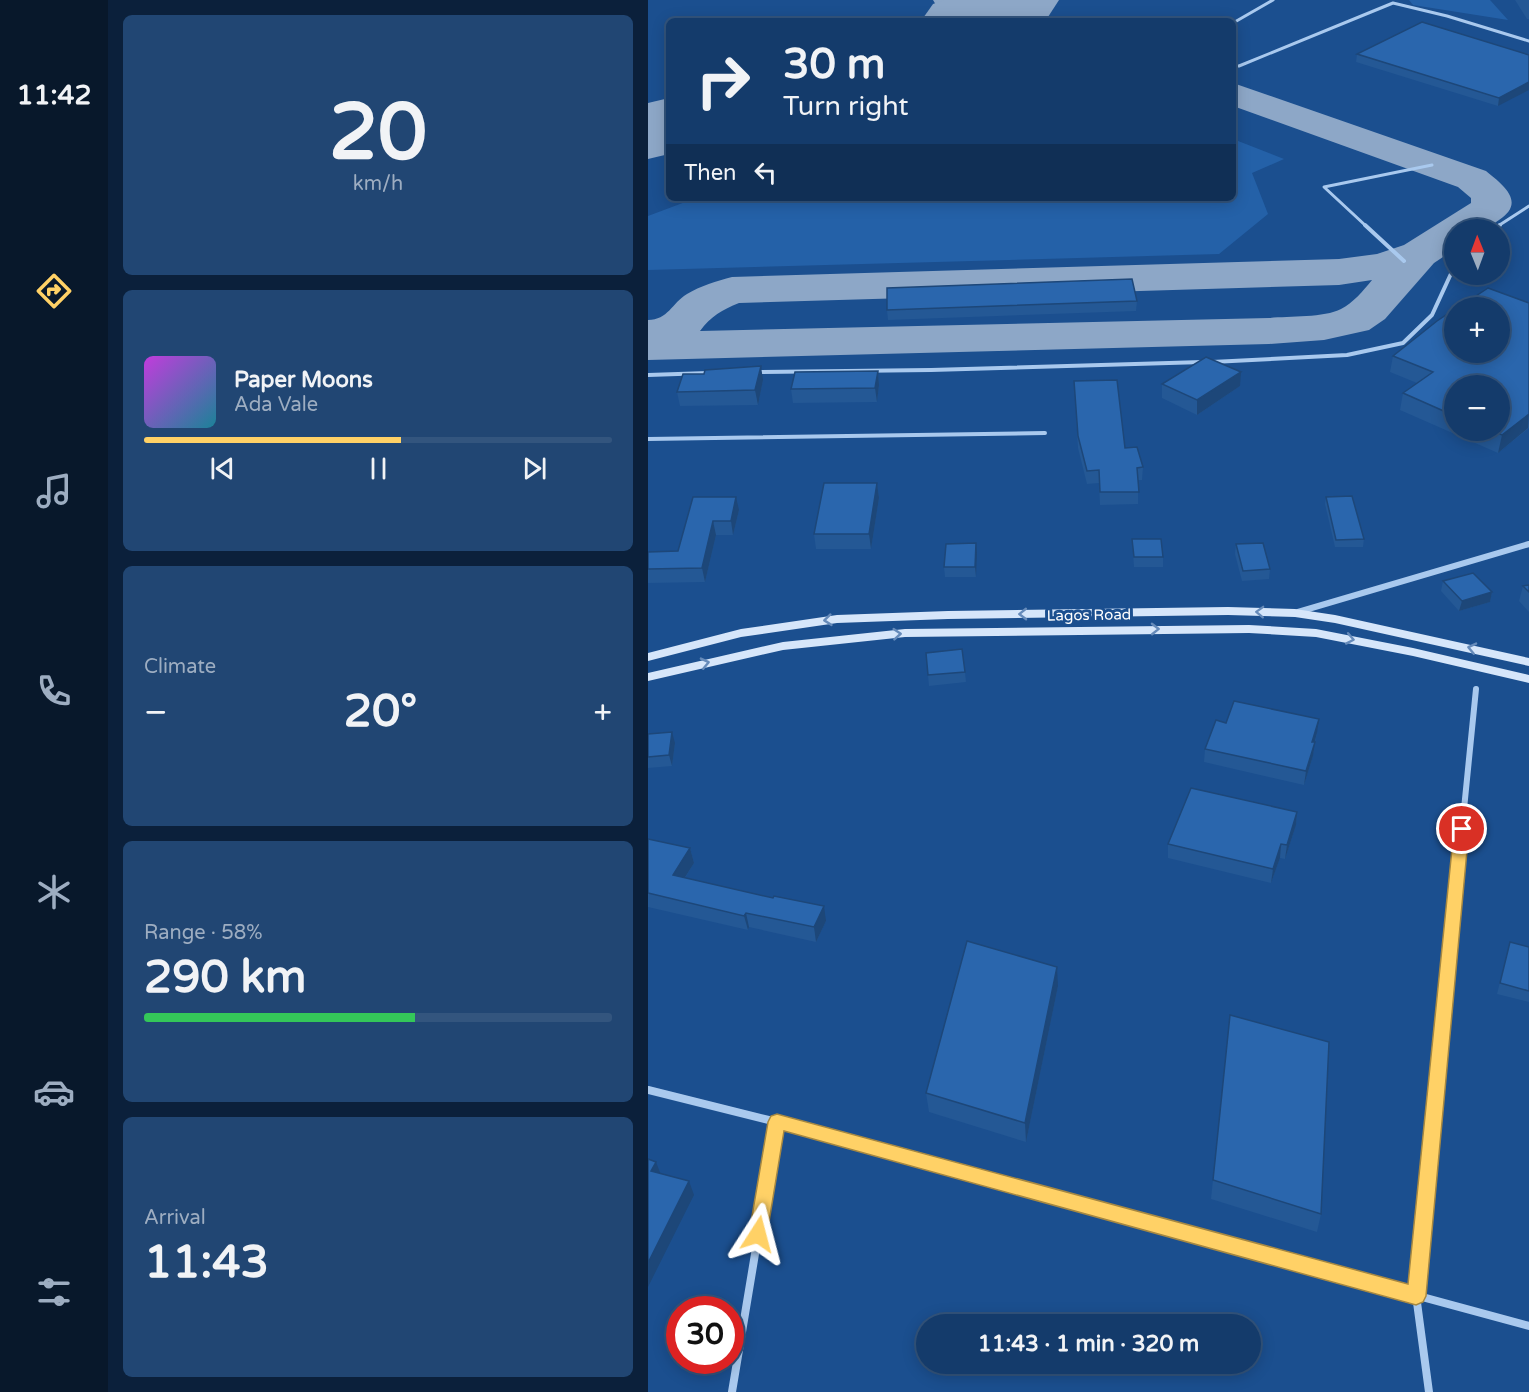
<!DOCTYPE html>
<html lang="en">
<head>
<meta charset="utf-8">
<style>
	body { margin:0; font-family:"Varela Round",sans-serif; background:#214673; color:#f1f3f6; height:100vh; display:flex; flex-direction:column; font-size:22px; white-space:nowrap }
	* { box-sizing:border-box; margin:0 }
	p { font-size:20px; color:#9dadc1 }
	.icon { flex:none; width:33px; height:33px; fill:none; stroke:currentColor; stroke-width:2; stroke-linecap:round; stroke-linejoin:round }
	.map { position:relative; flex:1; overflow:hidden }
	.drawer { display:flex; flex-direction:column; gap:15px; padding:15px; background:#0b203b; width:540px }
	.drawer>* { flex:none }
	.guide { position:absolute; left:18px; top:18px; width:570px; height:183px; border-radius:9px; box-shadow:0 3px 15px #0003,0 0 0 2px #33557e; background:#143b6b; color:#f1f3f6; overflow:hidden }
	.needle { width:39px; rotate:359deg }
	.tools { position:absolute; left:796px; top:219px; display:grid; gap:12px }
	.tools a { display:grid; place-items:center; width:66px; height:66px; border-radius:50%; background:#143b6b; box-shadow:0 3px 15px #0003,0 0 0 2px #33557e; font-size:30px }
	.speed { position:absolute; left:18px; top:1296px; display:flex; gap:12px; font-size:30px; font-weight:700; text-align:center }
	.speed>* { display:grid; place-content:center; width:78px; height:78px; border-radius:50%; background:#143b6b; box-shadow:0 3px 15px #0003,0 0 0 2px #33557e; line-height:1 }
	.speed .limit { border:9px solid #d22; background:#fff; color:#111 }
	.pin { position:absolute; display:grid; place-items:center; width:51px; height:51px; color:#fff; margin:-26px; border:3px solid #fff; border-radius:50%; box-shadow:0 2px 6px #0007 }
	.me { position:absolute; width:66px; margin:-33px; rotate:9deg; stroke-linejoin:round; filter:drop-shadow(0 0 4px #0008) }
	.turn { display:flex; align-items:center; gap:21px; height:126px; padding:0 18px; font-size:27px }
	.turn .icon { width:78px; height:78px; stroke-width:2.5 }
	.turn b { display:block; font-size:42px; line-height:51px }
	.then { display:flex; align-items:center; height:57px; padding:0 18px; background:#0003; gap:12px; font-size:22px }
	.big { font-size:45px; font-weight:800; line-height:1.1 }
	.drawer .widget { flex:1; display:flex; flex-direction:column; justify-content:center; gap:9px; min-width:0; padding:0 21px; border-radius:9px; background:#214673 }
	.drawer .dial { align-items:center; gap:0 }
	.dial b { font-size:78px; line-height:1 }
	.song { display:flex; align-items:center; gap:18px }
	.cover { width:72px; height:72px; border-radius:9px; background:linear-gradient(135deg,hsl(290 70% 55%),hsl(190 70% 35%)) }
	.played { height:6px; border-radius:3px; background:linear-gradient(90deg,#ffd166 55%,#33557e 55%) }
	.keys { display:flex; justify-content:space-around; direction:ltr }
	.heat { display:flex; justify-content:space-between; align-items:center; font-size:33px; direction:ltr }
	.charge { height:9px; border-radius:4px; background:linear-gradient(90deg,#34c759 58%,#33557e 0) }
	.trip { position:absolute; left:268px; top:1314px; width:345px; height:60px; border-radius:30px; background:#143b6b; box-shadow:0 3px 15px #0003,0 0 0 2px #33557e; font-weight:800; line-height:60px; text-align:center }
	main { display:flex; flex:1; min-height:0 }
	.dock { display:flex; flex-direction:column; width:108px; justify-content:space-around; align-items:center; background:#08182b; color:#9dadc1 }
	.dock .icon { width:42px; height:42px }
	.dock .on { color:#ffd166 }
	.dock b { font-size:27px; color:#f1f3f6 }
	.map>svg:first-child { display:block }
</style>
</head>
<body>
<main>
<nav class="dock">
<b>11:42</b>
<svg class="icon on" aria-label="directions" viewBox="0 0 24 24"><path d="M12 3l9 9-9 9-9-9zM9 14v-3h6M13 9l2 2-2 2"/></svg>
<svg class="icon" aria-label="music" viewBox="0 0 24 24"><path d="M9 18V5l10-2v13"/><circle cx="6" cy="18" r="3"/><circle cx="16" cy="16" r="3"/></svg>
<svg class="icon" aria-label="phone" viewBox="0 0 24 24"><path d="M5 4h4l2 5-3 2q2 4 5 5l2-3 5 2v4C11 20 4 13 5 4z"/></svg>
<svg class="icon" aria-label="climate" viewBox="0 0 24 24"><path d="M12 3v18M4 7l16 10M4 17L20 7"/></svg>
<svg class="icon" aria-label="car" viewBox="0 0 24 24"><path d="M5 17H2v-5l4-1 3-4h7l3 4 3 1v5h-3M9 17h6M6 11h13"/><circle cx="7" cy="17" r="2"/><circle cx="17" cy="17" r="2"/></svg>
<svg class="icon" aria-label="filters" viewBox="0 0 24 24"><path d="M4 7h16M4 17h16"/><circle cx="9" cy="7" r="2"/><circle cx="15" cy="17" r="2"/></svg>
</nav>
<section class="drawer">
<div class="widget dial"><b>20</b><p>km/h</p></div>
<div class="widget">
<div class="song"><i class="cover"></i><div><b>Paper Moons</b><p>Ada Vale</p></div></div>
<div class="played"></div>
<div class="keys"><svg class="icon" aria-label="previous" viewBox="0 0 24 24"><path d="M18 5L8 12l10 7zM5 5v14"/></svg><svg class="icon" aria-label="pause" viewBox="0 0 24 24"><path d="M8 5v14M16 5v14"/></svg><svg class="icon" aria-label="next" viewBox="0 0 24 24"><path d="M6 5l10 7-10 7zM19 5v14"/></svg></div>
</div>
<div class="widget"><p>Climate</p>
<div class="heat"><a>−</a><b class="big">20°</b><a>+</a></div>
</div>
<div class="widget"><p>Range · 58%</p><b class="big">290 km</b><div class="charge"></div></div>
<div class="widget"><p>Arrival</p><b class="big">11:43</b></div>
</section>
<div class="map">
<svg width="881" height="1392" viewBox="0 0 881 1392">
	<rect width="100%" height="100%" fill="#1b4f8f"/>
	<g fill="#2461a8">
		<polygon points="761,0 842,0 860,20 765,5"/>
		<polygon points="585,139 636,159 604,173 620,214 571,254 0,270 0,216 48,198 585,198"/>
	</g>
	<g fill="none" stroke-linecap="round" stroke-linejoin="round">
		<g fill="#8da7c7" fill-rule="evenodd">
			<polygon points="285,0 317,0 320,5 312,21 280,21 288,5"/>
			<polygon points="369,0 401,0 396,9 403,21 371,21 364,9"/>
			<path d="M585,83L838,171C854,184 879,202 851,220C846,223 841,229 835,230C826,231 816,230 807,230V249L786,263L737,319L721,330L676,340L621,344L0,360V320C20,320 24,303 39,294C52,286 69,281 84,277L691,259L729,254L756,245L823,203V198L810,187L585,106ZM724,280C715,291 705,303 693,309C676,318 640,316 621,318L52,331C63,316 74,310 91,303L691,285Z"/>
		</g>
		<g fill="#8da7c7" fill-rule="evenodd">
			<polygon points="296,0 411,0 400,17 387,21 273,21 285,4"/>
			<polygon points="21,98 21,154 0,159 0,103"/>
		</g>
		<g stroke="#a9c9ee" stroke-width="3">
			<polyline points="585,23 625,0"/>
			<polyline points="585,66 591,66 745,3 799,16 881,41"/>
			<polyline points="718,226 676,187 784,165"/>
			<polyline points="850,226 881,206"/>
		</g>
		<g stroke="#a9c9ee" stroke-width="4">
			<polyline points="717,225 756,261"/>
			<polyline points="844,230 852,225"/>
			<polyline points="564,362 699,355 755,343 784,315 807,265"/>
			<polyline points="108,372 283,370 555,362"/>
			<polyline points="0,375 60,373"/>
			<polyline points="0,439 397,433"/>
		</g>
		<g stroke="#a9c9ee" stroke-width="6">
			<polyline points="650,612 881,544"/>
			<polyline points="807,899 828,689"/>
		</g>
		<g stroke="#a9c9ee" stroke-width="8">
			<polyline points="0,1090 129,1122 881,1326"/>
			<polyline points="84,1392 129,1122"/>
			<polyline points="781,1392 768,1295 807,897"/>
		</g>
		<g fill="#d6e6fa" fill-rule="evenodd">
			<polygon points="580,607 647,609 687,615 881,658 881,666 687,623 647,617 580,615 300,619 189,623 93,637 0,661 0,653 93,629 189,615 300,611"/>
			<polygon points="601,625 668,629 765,648 881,675 881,683 765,656 668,637 601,633 257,637 135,650 0,681 0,673 135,642 257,629"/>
		</g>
	</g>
	<g fill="#245895" fill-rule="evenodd">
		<polygon points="867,0 881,0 881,19 879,19"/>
		<polygon points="709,54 881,55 850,106 708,62"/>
		<polygon points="489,301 488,311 240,320 239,310"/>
		<path d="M881,303V428L850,453L752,410L755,393L769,383L742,372L745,356ZM807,386L852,430H807Z"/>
		<polygon points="230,371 231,385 229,402 145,403 143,389"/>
		<polygon points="115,380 110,405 32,406 29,392"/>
		<polygon points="426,381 477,448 495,467 494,480 490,480 490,504 452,505 451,483 439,484 430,448"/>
		<polygon points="514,384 592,386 549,415 514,398"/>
		<polygon points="229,483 231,498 223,549 168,549 166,534"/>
		<polygon points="45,497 91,510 85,535 68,535 57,582 0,583 0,552 30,551"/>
		<polygon points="678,497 716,539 715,547 687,547 677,504"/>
		<polygon points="484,539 515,557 515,567 486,567"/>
		<polygon points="328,543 328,577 297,577 296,567"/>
		<polygon points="588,544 622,569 621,579 594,581 587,554"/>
		<polygon points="795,581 844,592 842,602 811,611 793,591"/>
		<polygon points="881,585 881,612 871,601 875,586"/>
		<polygon points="278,653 317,672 318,682 281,686"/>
		<polygon points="578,723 669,733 667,742 665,756 656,785 556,762 557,749"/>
		<polygon points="0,734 27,743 24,766 0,768"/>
		<polygon points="649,812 648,825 637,859 632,858 623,883 520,858 520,844"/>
		<polygon points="0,839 42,848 46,863 37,878 178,921 168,942 101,927 100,930 0,907"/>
		<polygon points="862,942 881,947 881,1002 849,994"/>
		<polygon points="410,986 378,1142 281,1112 278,1093"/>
		<polygon points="582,1015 673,1214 669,1232 563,1199"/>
	</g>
	<g fill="#1d4779">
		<polygon points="881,82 881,90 850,106 851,98"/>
		<polygon points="113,366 115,380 110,405 107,390"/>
		<polygon points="230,371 231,385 229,402 227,388"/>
		<polygon points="593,372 592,386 549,415 549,400"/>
		<polygon points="881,414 880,428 850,453 854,435"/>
		<polygon points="229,483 231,498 223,549 221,534"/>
		<polygon points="88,497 91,510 85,535 83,521"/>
		<polygon points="65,521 68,535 57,582 54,568"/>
		<polygon points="328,543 329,553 328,577 327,567"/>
		<polygon points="844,592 842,602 811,611 814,601"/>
		<polygon points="671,719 669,733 663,755 664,742"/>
		<polygon points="24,732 27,743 24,766 21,755"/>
		<polygon points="667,742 665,756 656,785 658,771"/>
		<polygon points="649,812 648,825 637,859 639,845"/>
		<polygon points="633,844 632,858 623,883 625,869"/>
		<polygon points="42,848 46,863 29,890 25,875"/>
		<polygon points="176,906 178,921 168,942 166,927"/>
		<polygon points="98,913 101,927 100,930 96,916"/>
		<polygon points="409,967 410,986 378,1142 377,1123"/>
		<polygon points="8,1162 13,1175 3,1171"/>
		<polygon points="41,1181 46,1195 0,1287 0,1263"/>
	</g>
	<g fill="#2a66ad" stroke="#1d4779" stroke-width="1.5">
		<polygon points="774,22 881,55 881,82 851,98 709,54"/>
		<polygon points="484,279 489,301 239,310 239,288"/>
		<polygon points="840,288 881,303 881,414 854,435 842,430 852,430 852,386 807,386 807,416 755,393 785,372 745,356 789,321 807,309 807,352 852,352 852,308 810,308"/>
		<polygon points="558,357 593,372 549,400 514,384"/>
		<polygon points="113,366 107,390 29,392 35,374 56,374 57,370"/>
		<polygon points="230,371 227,388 143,389 147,372"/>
		<polygon points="469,380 477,448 489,447 495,467 489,468 491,492 452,492 451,470 439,471 430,436 426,381"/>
		<polygon points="176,483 229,483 221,534 166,534"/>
		<polygon points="704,496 716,539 688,540 678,497"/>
		<polygon points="45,497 88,497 83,521 65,521 54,568 0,569 0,552 30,551"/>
		<polygon points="484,539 513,539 515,557 486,557"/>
		<polygon points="328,543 327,567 296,567 298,544"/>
		<polygon points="615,543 622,569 595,571 588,544"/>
		<polygon points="825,573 844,592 814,601 795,581"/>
		<polygon points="881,585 881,592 875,586"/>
		<polygon points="314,649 317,672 280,675 278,653"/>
		<polygon points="586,701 671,719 664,742 667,742 658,771 557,749 568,720 578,723"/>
		<polygon points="24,732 21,755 0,757 0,734"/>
		<polygon points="543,788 649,812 639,845 633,844 625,869 520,844"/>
		<polygon points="0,839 42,848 25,875 125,898 126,896 176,906 166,927 98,913 96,916 0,893"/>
		<polygon points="319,941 409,967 377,1123 278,1093"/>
		<polygon points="862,942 881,947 881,991 852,983"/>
		<polygon points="582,1015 681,1042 673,1214 565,1180"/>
		<polygon points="0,1159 8,1162 3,1171 41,1181 0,1263"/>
	</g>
	<defs><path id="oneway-chevron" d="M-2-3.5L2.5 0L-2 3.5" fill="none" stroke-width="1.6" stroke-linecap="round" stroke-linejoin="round" transform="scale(1.5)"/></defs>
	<g stroke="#668bba">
		<use href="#oneway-chevron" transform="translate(612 612) rotate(-178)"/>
		<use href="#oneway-chevron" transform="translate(375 614) rotate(179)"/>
		<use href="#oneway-chevron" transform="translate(180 620) rotate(174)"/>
		<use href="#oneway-chevron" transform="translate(507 629) rotate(-1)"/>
		<use href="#oneway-chevron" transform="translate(249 634) rotate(-4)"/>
		<use href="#oneway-chevron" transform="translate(702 639) rotate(11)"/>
		<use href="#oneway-chevron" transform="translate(824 648) rotate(-167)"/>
		<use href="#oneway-chevron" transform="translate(57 663) rotate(-13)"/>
	</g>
	<polygon fill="#ffd166" stroke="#a68842" stroke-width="1.5" points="814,824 819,825 821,829 778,1296 775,1302 768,1305 136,1131 119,1234 117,1241 110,1243 103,1241 101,1234 120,1122 123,1116 129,1114 760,1284 806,829 809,825"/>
	<g text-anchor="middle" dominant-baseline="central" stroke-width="6" stroke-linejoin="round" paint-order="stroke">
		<g font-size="15" fill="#fff" stroke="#1b4f8f">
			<text transform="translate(441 615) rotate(-1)">Lagos Road</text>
		</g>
	</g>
</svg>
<div class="tools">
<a><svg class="needle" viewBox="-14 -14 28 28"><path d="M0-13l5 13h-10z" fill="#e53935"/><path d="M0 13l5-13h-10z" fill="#9dadc1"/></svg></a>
<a>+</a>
<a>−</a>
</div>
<div class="speed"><div class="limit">30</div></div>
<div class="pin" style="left:814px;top:829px;background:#d93025"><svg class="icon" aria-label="arrive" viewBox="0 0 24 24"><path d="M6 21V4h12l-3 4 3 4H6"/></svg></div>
<svg class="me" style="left:110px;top:1234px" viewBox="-20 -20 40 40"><path d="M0-17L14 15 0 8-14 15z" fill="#ffd166" stroke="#fff" stroke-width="4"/></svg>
<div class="trip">11:43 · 1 min · 320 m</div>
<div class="guide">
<div class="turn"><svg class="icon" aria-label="right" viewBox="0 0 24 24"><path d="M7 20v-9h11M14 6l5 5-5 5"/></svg><div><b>30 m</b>Turn right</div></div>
<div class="then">Then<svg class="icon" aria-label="left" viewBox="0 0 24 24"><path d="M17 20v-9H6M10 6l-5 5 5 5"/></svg></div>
</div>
</div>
</main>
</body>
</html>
